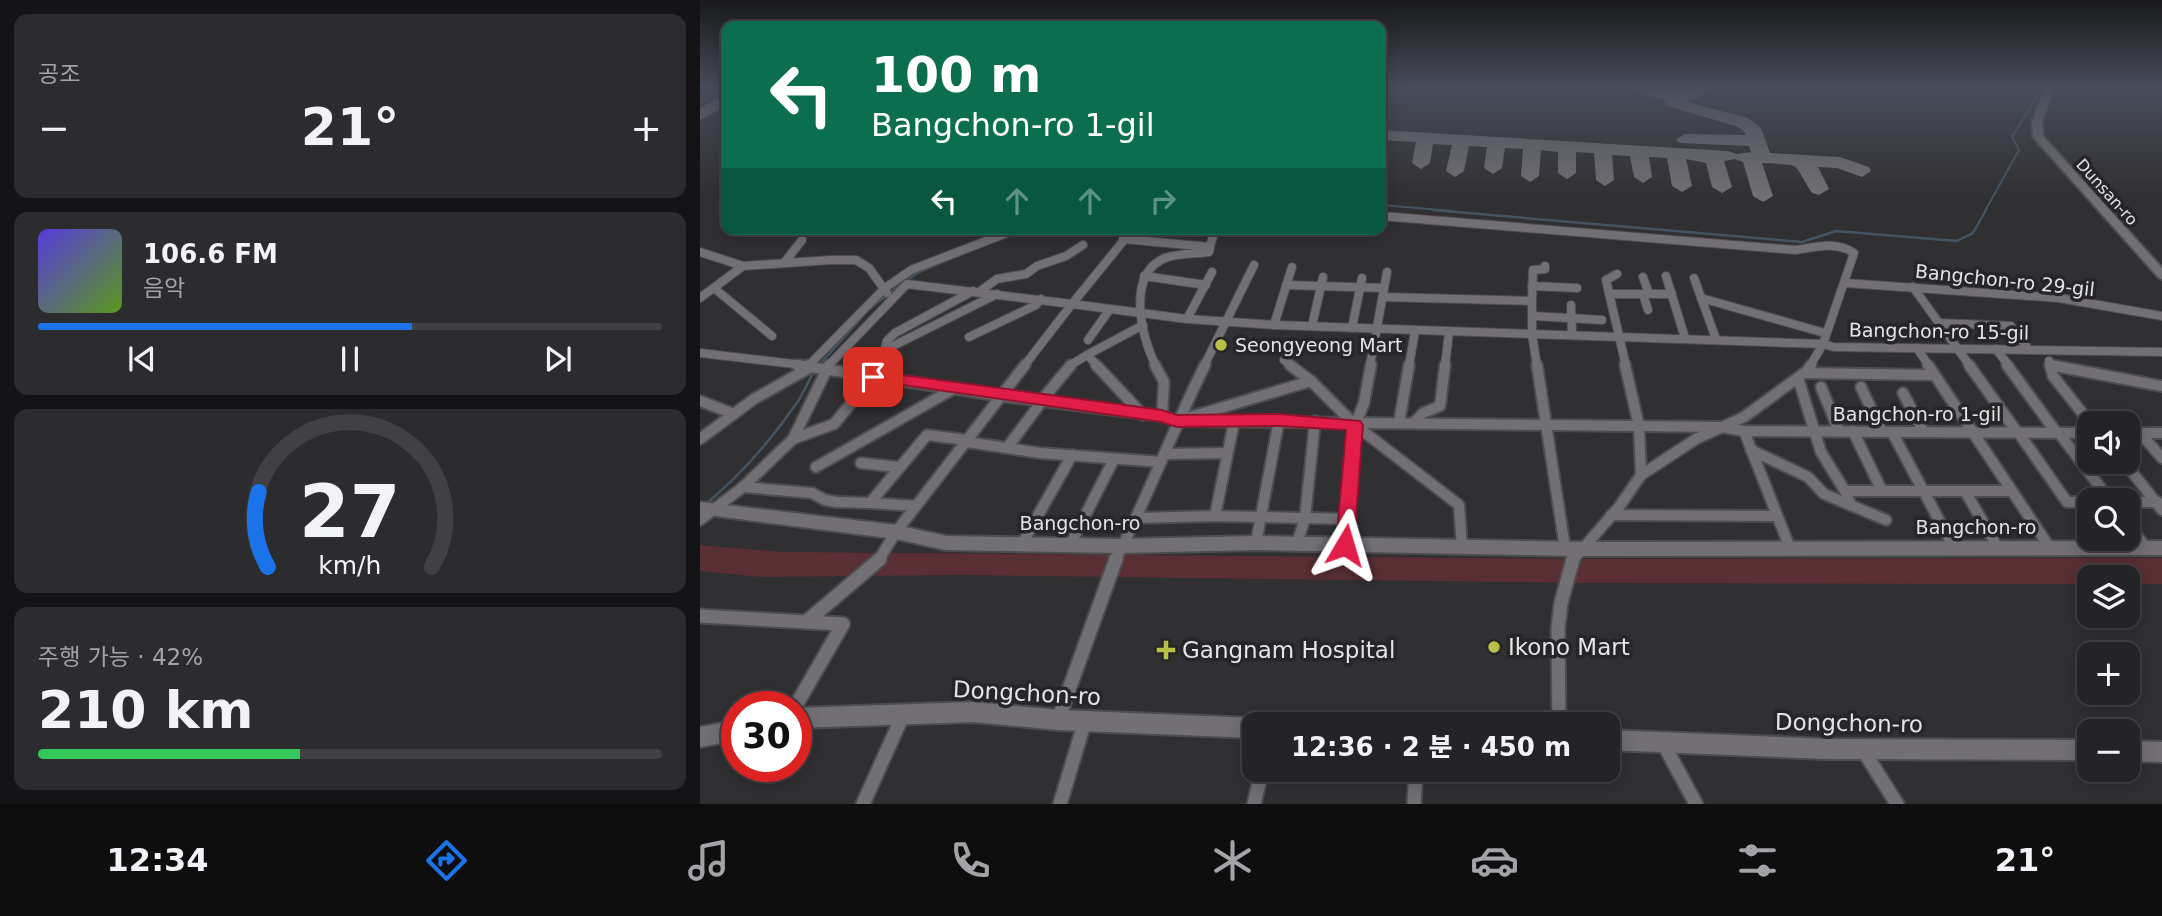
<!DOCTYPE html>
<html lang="ko">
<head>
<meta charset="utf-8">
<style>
	body { margin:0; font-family:"DejaVu Sans","Noto Sans KR",sans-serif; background:#2c2b2e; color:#f1f3f6; height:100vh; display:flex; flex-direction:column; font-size:26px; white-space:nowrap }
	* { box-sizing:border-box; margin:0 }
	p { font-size:23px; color:#a3a4a7 }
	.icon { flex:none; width:38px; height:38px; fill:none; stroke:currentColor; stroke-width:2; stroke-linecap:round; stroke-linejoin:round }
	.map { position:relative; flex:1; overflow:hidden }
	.details { display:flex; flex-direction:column; gap:14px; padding:14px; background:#141315; width:700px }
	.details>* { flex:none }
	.top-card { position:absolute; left:21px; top:21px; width:665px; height:214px; border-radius:14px; box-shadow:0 4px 18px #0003,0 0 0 2px #414043; background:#0b6e4f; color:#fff; overflow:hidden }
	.buttons { position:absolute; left:1377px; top:411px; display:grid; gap:14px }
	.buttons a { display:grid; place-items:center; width:63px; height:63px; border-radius:14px; background:#242326; box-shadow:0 4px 18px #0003,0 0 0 2px #414043; font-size:35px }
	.speed { position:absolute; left:21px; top:691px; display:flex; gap:14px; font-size:35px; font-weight:700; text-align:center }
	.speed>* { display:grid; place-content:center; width:91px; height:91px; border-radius:50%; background:#242326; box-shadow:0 4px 18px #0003,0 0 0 2px #414043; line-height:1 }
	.speed .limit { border:10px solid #d22; background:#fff; color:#111 }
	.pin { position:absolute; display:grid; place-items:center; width:60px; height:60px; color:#fff; margin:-30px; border-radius:14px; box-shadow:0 4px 10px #0006 }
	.me { position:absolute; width:77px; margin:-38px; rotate:7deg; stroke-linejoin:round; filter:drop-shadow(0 0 5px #0008) }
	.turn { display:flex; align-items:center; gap:24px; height:147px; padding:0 35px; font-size:32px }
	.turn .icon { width:91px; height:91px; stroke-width:2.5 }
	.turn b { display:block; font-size:49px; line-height:60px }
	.lanes { display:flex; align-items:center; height:66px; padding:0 35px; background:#0003; justify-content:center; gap:35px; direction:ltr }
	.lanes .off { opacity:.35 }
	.big { font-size:52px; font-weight:800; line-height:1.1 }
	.details .widget { flex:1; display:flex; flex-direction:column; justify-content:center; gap:10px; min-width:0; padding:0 24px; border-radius:14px; background:#2c2b2e }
	.details .dial { align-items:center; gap:0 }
	.dial svg { height:182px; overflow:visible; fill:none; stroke:#414043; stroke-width:7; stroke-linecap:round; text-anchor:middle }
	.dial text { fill:#f1f3f6; stroke:none }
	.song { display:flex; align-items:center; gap:21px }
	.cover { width:84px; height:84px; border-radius:10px; background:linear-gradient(135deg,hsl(250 70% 55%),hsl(90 70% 35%)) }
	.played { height:7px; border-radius:4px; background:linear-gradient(90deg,#1a73e8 60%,#414043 60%) }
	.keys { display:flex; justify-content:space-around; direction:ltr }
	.heat { display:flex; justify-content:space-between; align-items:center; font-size:38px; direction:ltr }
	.charge { height:10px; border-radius:5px; background:linear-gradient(90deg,#34c759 42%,#414043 0) }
	.trip { position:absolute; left:542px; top:712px; width:378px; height:70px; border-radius:14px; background:#242326; box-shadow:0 4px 18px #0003,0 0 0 2px #414043; font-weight:800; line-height:70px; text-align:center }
	.menu { display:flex; height:112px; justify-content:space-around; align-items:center; background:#0e0e0f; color:#a3a4a7 }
	.menu .icon { width:49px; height:49px }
	.menu .selected { color:#1a73e8 }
	.menu b { font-size:32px; color:#f1f3f6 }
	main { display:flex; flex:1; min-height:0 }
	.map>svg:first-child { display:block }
</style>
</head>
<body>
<main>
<section class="details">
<div class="widget"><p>공조</p>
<div class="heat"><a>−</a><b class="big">21°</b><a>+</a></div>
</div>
<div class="widget">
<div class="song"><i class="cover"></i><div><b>106.6 FM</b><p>음악</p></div></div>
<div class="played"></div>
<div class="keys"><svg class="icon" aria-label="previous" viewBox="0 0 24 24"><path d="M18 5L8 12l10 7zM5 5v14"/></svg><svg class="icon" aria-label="pause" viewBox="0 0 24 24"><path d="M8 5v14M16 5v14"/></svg><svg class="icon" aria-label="next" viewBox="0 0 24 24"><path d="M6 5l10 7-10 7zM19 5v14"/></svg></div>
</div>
<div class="widget dial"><svg viewBox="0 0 100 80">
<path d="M14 69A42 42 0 1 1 86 69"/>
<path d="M14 69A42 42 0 0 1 10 36" stroke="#1a73e8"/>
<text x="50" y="56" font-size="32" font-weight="700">27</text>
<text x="50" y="72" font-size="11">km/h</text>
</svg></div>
<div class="widget"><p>주행 가능 · 42%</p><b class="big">210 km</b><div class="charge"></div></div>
</section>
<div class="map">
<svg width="1462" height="804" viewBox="0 0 1462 804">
	<rect width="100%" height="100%" fill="#302f32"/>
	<polygon fill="#592f33" points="0,545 83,552 873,559 1462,558 1462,584 1428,584 1428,578 1390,578 1389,584 879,583 261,575 61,577 0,571"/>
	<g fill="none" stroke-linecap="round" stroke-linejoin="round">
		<g stroke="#445462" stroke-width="2">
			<polyline points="681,205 753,211"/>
			<polyline points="1285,211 1319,150 1312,137 1339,93 1339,87"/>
		</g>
		<g stroke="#445462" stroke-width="2.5">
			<polyline points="733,210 1102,242 1136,231 1257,241 1273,233 1286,210"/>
			<polyline points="313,235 329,229"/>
			<polyline points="207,280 219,272 267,252"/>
			<polyline points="168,310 201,284"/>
			<polyline points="119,365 164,315"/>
			<path d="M0,509C37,479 69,443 96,404C104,393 108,381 115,370"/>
		</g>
		<g fill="#727074" fill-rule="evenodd">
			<path d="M970,92L976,94L980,100L1048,118L1061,128L1070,153L1140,157L1169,167L1171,171L1162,177L1137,168L1118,167L1129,189L1119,195L1112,193C1091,160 1104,166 1062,163L1073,196L1063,202L1053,196L1043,162L1035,159L1024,161L1032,187L1022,193L1012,187L1006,163L986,159L992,186L982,192L972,186L967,158L949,157L952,177L943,183L934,177L930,156L912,155L914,180L905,186L896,180L894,153L876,152V173L867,179L858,173V152L841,150L839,176L830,182L821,176L823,149L805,148L802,168L793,174L784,168L787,147L769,146L764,171L755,177L746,171L752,145L733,144L730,163L721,169L712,163L716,142L681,140V130L1028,151L1036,154L1051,152L1049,146L979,143L976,139L985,134L1046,135L1044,131L1036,126L967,106L962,97Z"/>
			<polygon points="26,94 26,106 0,120 0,108"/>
		</g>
		<polygon fill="#727074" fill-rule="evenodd" points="934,87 1005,87 1007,89 1001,97 987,101 940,95"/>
		<g stroke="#4d4c4f" stroke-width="10">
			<g id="street-far2">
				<path d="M681,216L1096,250C1116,247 1136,241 1154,253L1123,344L1110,366"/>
				<polyline points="423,239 510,247 515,229"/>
				<polyline points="0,252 43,266"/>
				<polyline points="84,263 102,240"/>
				<polyline points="917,274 906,280 926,366"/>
				<polyline points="444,276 506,285"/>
				<polyline points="966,276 985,338"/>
				<polyline points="943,277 949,294"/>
				<polyline points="994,278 1016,339"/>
				<polyline points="1145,283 1359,298 1462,316"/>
				<polyline points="586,285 684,288"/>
				<polyline points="832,286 877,288"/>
				<polyline points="1213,287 1270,366"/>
				<polyline points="14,288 72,336"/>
				<polyline points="279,292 297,279 326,274 337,266 366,256 383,245"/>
				<polyline points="909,294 972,294"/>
				<polyline points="943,294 948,310"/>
				<polyline points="683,297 832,301 832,334 837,366"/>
				<polyline points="0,298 43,266 130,260 156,260 169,268 187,293"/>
				<polyline points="1001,298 1125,333"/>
				<polyline points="832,301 833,270 845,269 845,266"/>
				<polyline points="871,305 872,335"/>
				<polyline points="833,316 902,320"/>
				<polyline points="487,319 512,272"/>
				<polyline points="1240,323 1311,326 1329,350"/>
				<polyline points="574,325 592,267"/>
				<polyline points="612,326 623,277"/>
				<polyline points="652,328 662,278"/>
				<polyline points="269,337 336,305 341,299"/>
				<polyline points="388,340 410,309"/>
				<polyline points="1217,348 1229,366"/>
				<polyline points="1296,349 1309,366"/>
				<polyline points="185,350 297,294"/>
				<polyline points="0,353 112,366"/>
				<polyline points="584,360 592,366"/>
				<polyline points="1349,361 1350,366"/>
				<polyline points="1350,365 1357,366"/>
				<polyline points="108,366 185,288 211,270 317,229"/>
				<polyline points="128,366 207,284 372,304 433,229"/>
				<polyline points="185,366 194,360 184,352 187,341 195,333 273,291"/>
				<polyline points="324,366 372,304 487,319 574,325 1123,344 1134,347 1462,352"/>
				<polyline points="369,366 387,355"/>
				<polyline points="398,366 387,355 443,325"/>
				<path d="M456,366C441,337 426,274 465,258C478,253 496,254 509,252L510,247"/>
				<polyline points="504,366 554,265"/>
				<polyline points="670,366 687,272"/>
				<polyline points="709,366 715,331"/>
				<polyline points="745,366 749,332"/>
			</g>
		</g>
		<g stroke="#4d4c4f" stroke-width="14">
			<g id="street-far1">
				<polyline points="97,365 302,396 462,416 477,421 1022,427 1044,431 1390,433"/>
				<polyline points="396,365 443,415"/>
				<polyline points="455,365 464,382 462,416"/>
				<polyline points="590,365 611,381 655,425 759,505 762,547"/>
				<polyline points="837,365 865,548"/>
				<polyline points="925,365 939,426 941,475"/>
				<polyline points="1228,365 1350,548"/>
				<polyline points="1269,365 1317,432"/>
				<polyline points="1307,365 1356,432"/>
				<polyline points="1350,365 1353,376 1391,424"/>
				<polyline points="1350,365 1462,386"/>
				<polyline points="107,367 109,365"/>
				<polyline points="1105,373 1233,375"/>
				<polyline points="172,376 188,365"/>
				<polyline points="1098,378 1121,452 1145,491"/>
				<polyline points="1121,387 1139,431"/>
				<polyline points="1161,387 1182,432"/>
				<polyline points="1203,393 1224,432"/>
				<polyline points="0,401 34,414"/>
				<polyline points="341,401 371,365"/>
				<polyline points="487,418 611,381"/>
				<polyline points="699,423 709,365"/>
				<polyline points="714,423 723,413 740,406 745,365"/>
				<polyline points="1044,431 1090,548"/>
				<polyline points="1153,431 1182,491"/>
				<polyline points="1192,432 1254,548"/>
				<polyline points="1318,432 1367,502 1390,502"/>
				<polyline points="1359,433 1410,500"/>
				<polyline points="1428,433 1462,433"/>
				<polyline points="1440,433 1462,458"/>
				<polyline points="0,439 54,399 111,367"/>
				<polyline points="93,439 134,424 173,377"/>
				<polyline points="267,442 340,453 461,462"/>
				<polyline points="307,448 342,401"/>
				<polyline points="1051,450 1108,477 1124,494 1186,520"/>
				<polyline points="464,454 527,453"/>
				<polyline points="1424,462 1462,510"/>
				<polyline points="161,463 198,467"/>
				<polyline points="116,467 255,388"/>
				<polyline points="43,487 112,493 125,500 137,502 170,503"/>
				<polyline points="1265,491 1298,548"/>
				<polyline points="1428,502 1458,502"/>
				<polyline points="1151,505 1145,491 1311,491"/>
				<polyline points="216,506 170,503 227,435 267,440"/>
				<polyline points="911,515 1077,516"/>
				<polyline points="515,516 534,422"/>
				<polyline points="437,518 515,516 649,519"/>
				<polyline points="0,520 43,487 93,439 129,365"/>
				<polyline points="1428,524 1446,548"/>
				<polyline points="556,543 579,420"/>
				<polyline points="322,544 372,455"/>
				<polyline points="597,544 605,518 615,421"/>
				<polyline points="370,545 414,459"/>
				<polyline points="645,545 655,425 664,403 671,365"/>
				<polyline points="178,561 196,532 325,365"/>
				<path d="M415,561C448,497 473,429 505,365"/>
				<polyline points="872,561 919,507 941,475 996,439 1044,417 1107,371 1111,365"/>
			</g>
		</g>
		<g stroke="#4d4c4f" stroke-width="17">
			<g id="street">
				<polyline points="0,616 143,624 95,707"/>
				<polyline points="106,622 180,559"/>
				<polyline points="358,720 416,559"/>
				<polyline points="859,724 858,628 861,603 873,559"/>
				<polyline points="963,743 996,804"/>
				<polyline points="1163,750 1197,804"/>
				<polyline points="163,804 203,715"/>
				<polyline points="360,804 385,721"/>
				<polyline points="554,804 562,770"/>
				<polyline points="714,804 716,770"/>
			</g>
		</g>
		<g stroke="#4d4c4f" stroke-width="4">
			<g id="secondary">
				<polygon points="1346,87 1354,87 1342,121 1343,136 1462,268 1462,279 1458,277 1333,137 1332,121"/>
				<polygon points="0,502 196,525 246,536 421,539 556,536 882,542 1462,541 1462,555 882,556 556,550 421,553 246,550 196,539 0,514"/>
				<polygon points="273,702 358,710 555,718 562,721 563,724 555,724 555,738 358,730 273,722 96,728 96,708"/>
				<polygon points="37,720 37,740 0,747 0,727"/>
				<polygon points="908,730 1127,739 1390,740 1390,760 1127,759 908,750"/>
				<polygon points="1428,741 1462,742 1462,762 1428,761"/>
			</g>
		</g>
		<use href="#street-far2" stroke="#727074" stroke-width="8"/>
		<use href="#street-far1" stroke="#727074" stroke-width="10"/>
		<use href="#street" stroke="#727074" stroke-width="13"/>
		<use href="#secondary" fill="#727074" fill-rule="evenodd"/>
	</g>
	<linearGradient id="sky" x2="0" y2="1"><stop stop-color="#1a1a1c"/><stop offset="0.44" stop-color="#484d5a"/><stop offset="1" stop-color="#484d5a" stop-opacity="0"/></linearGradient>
	<rect width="1462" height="199" fill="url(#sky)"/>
	<polygon fill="#e11d48" stroke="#92132f" stroke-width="2" points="173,371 462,410 477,415 579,414 660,421 663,425 654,545 652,550 645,553 638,550 636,545 646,430 579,426 477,427 461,422 168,380 166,377 168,373"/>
	<g fill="#b9c046" stroke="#272528" stroke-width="2.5">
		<circle cx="521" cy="345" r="7"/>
		<circle cx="794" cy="647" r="7"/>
		<path d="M462.5 639.5h7v7h7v7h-7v7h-7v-7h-7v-7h7z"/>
	</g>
	<g text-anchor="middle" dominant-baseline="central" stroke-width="7" stroke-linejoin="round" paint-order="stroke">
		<g font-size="16" fill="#e4e3e5" stroke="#272528">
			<text transform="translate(1407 192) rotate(48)">Dunsan-ro</text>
		</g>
		<g font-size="19" fill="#e4e3e5" stroke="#272528">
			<text transform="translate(1305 280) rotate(6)">Bangchon-ro 29-gil</text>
			<text transform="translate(1239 331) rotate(1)">Bangchon-ro 15-gil</text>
			<text x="1217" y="414">Bangchon-ro 1-gil</text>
			<text x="380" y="523">Bangchon-ro</text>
			<text x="1276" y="527">Bangchon-ro</text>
		</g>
		<g font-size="19" fill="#e4e3e5" stroke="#272528" text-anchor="start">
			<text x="535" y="345">Seongyeong Mart</text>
		</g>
		<g font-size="23" fill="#e4e3e5" stroke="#272528" text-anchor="start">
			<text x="808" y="647">Ikono Mart</text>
			<text x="482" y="650">Gangnam Hospital</text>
		</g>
		<g font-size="23" fill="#e4e3e5" stroke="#272528">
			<text transform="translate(327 693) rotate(3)">Dongchon-ro</text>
			<text transform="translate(1149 723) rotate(1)">Dongchon-ro</text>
		</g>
	</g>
</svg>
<div class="buttons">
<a><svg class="icon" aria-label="sound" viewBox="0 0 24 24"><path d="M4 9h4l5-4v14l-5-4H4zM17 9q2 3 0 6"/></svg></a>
<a><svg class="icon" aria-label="search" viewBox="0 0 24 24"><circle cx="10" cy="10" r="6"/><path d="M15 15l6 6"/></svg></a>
<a><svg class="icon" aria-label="layers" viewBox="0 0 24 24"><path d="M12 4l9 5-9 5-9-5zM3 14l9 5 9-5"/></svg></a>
<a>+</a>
<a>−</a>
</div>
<div class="speed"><div class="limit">30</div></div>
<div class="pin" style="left:173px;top:377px;background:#d93025"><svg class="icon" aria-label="arrive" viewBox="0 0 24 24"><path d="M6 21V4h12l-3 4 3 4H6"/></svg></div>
<svg class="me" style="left:645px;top:545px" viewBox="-20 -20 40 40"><path d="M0-17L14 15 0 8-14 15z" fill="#e11d48" stroke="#fff" stroke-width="4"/></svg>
<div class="trip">12:36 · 2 분 · 450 m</div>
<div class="top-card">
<div class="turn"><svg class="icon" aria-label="left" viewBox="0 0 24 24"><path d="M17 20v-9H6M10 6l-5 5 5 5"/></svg><div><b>100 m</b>Bangchon-ro 1-gil</div></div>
<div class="lanes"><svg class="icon" aria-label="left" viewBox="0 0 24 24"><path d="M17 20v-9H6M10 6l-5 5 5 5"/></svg><svg class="icon off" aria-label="ahead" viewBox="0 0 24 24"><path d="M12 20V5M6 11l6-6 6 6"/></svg><svg class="icon off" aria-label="ahead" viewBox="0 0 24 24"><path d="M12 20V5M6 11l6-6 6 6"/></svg><svg class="icon off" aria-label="right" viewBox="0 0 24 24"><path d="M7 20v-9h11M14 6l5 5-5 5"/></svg></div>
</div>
</div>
</main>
<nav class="menu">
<b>12:34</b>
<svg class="icon selected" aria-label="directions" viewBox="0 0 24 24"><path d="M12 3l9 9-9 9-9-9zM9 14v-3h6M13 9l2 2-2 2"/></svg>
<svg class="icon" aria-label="music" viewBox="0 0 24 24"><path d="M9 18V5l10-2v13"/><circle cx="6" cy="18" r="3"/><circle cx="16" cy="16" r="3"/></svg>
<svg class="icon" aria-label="phone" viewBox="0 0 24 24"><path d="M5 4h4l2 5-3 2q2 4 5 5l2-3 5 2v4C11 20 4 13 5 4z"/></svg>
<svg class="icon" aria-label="climate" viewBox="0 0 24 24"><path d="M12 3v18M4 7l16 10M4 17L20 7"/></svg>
<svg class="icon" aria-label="car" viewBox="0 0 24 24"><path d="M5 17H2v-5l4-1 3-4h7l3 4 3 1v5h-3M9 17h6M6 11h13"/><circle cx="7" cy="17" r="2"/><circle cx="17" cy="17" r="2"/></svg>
<svg class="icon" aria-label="filters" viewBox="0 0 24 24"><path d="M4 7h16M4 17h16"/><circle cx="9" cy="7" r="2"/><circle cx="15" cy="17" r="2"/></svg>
<b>21°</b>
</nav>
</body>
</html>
